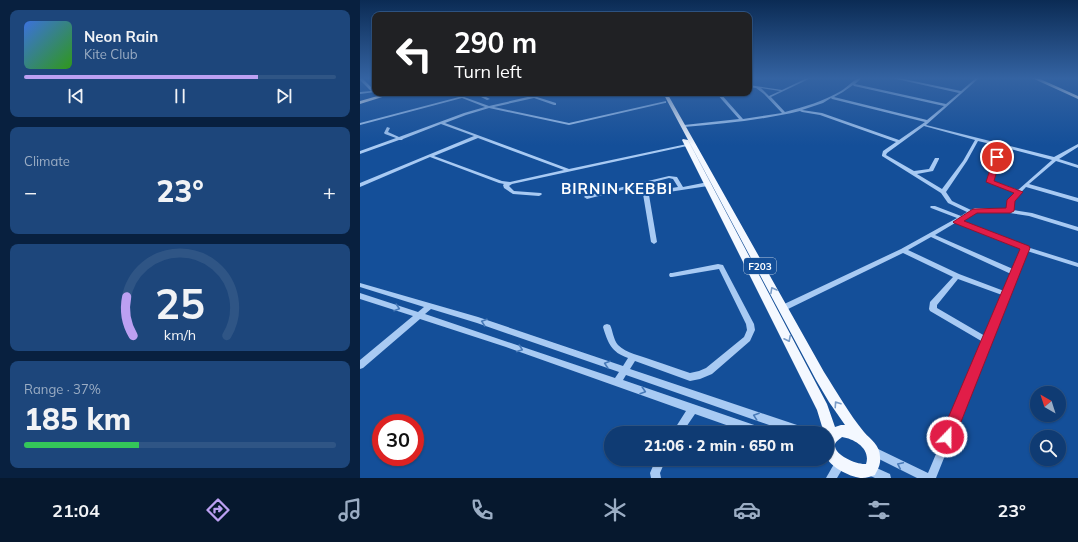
<!DOCTYPE html>
<html lang="en">
<head>
<meta charset="utf-8">
<style>
	body { margin:0; font-family:Mulish,sans-serif; background:#1d467b; color:#f1f3f6; height:100vh; display:flex; flex-direction:column; font-size:15px; white-space:nowrap }
	* { box-sizing:border-box; margin:0 }
	p { font-size:13px; color:#9badc4 }
	.icon { flex:none; width:22px; height:22px; fill:none; stroke:currentColor; stroke-width:2; stroke-linecap:round; stroke-linejoin:round }
	.map { position:relative; flex:1; overflow:hidden }
	.details { display:flex; flex-direction:column; gap:10px; padding:10px; background:#08203f; width:360px }
	.details>* { flex:none }
	.banner { position:absolute; left:12px; top:12px; width:380px; height:84px; border-radius:8px; box-shadow:0 1px 3px #0004,0 0 0 1px #2f5585; background:#202124; color:#fff; overflow:hidden }
	.needle { width:26px; rotate:321deg }
	.buttons { position:absolute; left:670px; top:386px; display:grid; gap:8px }
	.buttons a { display:grid; place-items:center; width:36px; height:36px; border-radius:50%; background:#0f3b73; box-shadow:0 1px 3px #0004,0 0 0 1px #2f5585; font-size:20px }
	.speed { position:absolute; left:12px; top:414px; display:flex; gap:8px; font-size:20px; font-weight:700; text-align:center }
	.speed>* { display:grid; place-content:center; width:52px; height:52px; border-radius:50%; background:#0f3b73; box-shadow:0 1px 3px #0004,0 0 0 1px #2f5585; line-height:1 }
	.speed .limit { border:6px solid #d22; background:#fff; color:#111 }
	.pin { position:absolute; display:grid; place-items:center; width:34px; height:34px; color:#fff; margin:-17px; border:2px solid #fff; border-radius:50%; box-shadow:0 1px 4px #0007 }
	.me { position:absolute; width:44px; margin:-22px; rotate:22deg; stroke-linejoin:round; filter:drop-shadow(0 0 3px #0008) }
	.turn { display:flex; align-items:center; gap:14px; height:84px; padding:0 16px; font-size:18px }
	.turn .icon { width:52px; height:52px; stroke-width:2.5 }
	.turn b { display:block; font-size:28px; line-height:34px }
	.big { font-size:30px; font-weight:800; line-height:1.1 }
	.details .card { flex:1; display:flex; flex-direction:column; justify-content:center; gap:6px; min-width:0; padding:0 14px; border-radius:8px; background:#1d467b }
	.details .dial { align-items:center; gap:0 }
	.dial svg { height:104px; overflow:visible; fill:none; stroke:#2f5585; stroke-width:7; stroke-linecap:round; text-anchor:middle }
	.dial text { fill:#f1f3f6; stroke:none }
	.song { display:flex; align-items:center; gap:12px }
	.cover { width:48px; height:48px; border-radius:6px; background:linear-gradient(135deg,hsl(220 70% 55%),hsl(110 70% 35%)) }
	.played { height:4px; border-radius:2px; background:linear-gradient(90deg,#bca0f2 75%,#2f5585 75%) }
	.keys { display:flex; justify-content:space-around; direction:ltr }
	.heat { display:flex; justify-content:space-between; align-items:center; font-size:22px; direction:ltr }
	.charge { height:6px; border-radius:3px; background:linear-gradient(90deg,#34c759 37%,#2f5585 0) }
	.trip { position:absolute; left:244px; top:426px; width:230px; height:40px; border-radius:20px; background:#0f3b73; box-shadow:0 1px 3px #0004,0 0 0 1px #2f5585; font-weight:800; line-height:40px; text-align:center }
	.dock { display:flex; height:64px; justify-content:space-around; align-items:center; background:#06182e; color:#9badc4 }
	.dock .icon { width:28px; height:28px }
	.dock .active { color:#bca0f2 }
	.dock b { font-size:18px; color:#f1f3f6 }
	main { display:flex; flex:1; min-height:0 }
	.map>svg:first-child { display:block }
</style>
</head>
<body>
<main>
<section class="details">
<div class="card">
<div class="song"><i class="cover"></i><div><b>Neon Rain</b><p>Kite Club</p></div></div>
<div class="played"></div>
<div class="keys"><svg class="icon" aria-label="previous" viewBox="0 0 24 24"><path d="M18 5L8 12l10 7zM5 5v14"/></svg><svg class="icon" aria-label="pause" viewBox="0 0 24 24"><path d="M8 5v14M16 5v14"/></svg><svg class="icon" aria-label="next" viewBox="0 0 24 24"><path d="M6 5l10 7-10 7zM19 5v14"/></svg></div>
</div>
<div class="card"><p>Climate</p>
<div class="heat"><a>−</a><b class="big">23°</b><a>+</a></div>
</div>
<div class="card dial"><svg viewBox="0 0 100 80">
<path d="M14 69A42 42 0 1 1 86 69"/>
<path d="M14 69A42 42 0 0 1 9 39" stroke="#bca0f2"/>
<text x="50" y="56" font-size="32" font-weight="700">25</text>
<text x="50" y="72" font-size="11">km/h</text>
</svg></div>
<div class="card"><p>Range · 37%</p><b class="big">185 km</b><div class="charge"></div></div>
</section>
<div class="map">
<svg width="718" height="478" viewBox="0 0 718 478">
	<rect width="100%" height="100%" fill="#144f99"/>
	<g fill="none" stroke-linecap="round" stroke-linejoin="round">
		<g fill="#a8caf3" fill-rule="evenodd">
			<polygon points="0,78 2,78 14,90 15,90 15,92 0,94 0,92 11,91 0,80"/>
			<path d="M447,78H451L411,97L425,112C444,107 464,101 481,91C488,87 494,78 502,78L495,84L586,104L599,93L532,78H539L601,91L616,78H619L566,125L694,157L718,144V147L699,159L718,165V168L696,161L669,184L718,198V202L666,187L654,200L653,210L672,213L718,227V231L669,216L650,213L616,212L599,221L667,247L718,263V267L667,251L659,272V273L657,275L576,478H557L511,455L509,452L511,449L514,447L568,473L623,342L570,311L569,309L570,302L593,277L543,253L426,310L423,311L420,310L419,308L420,306L541,249L597,218L571,208L570,207L571,206H575L601,216L607,212L588,203L581,193L522,156V155L523,151L536,142L460,115L442,112L440,111C402,120 363,124 324,127L322,126L324,125L379,119L356,93H360L383,119L422,113L404,94L396,88L389,87V85L422,90ZM493,85L494,86L584,106L567,120L474,97L483,92ZM401,88L420,91L409,96ZM471,98L472,99L565,122L539,140L462,113L442,110L463,103ZM564,126L615,140L603,161L582,189L557,174L573,171L579,159V158H575L569,169L554,171L526,155L527,153ZM618,141L639,146L628,182L655,192L648,200L647,209L615,208L611,210L592,201L586,192L607,161ZM643,147L692,160L658,190L633,181ZM595,223L662,249L653,269L575,235ZM571,237L651,274L644,291L599,274L548,250ZM598,279L642,295L625,336L577,308V305Z"/>
			<path d="M88,93H93L129,106L185,93H192L177,97L196,103V105H194L174,98L134,107L209,123L306,101V103H305L209,125L129,108L106,115L85,123L209,169L327,144L329,145L327,146L152,184L149,186L154,191L181,193L182,194L181,195L179,196L153,194L144,188L143,185L144,184L139,183L70,157L0,187V183L114,136L81,124L43,139L42,140H39L0,154V151L36,138L25,134L24,133L27,127L30,128L28,132L39,137L104,113L125,107L102,98L0,125V123L99,97ZM118,138L204,170L150,182L142,181L74,156Z"/>
			<polygon points="113,93 118,93 130,99 127,100"/>
			<polygon points="309,176 317,177 323,187 348,182 351,184 348,186 289,195 297,242 294,244 291,242 283,194 286,192 318,187 313,179 309,178 227,199 224,197 225,196"/>
			<path d="M358,264L363,265L364,267L394,324L395,330L390,341L352,374L340,379L330,381L275,361L270,369L446,428L449,430L451,433H432L266,375L263,380L403,428L406,430L408,433H389L335,414L322,433H312L326,411L146,347L60,319L3,368L0,369V360L53,316L0,299V293L58,312L64,307L0,287V283L118,317L263,366L268,358C251,352 248,343 243,327L244,325L247,324L250,325C253,331 253,339 258,345C266,353 281,356 292,360C305,364 317,369 330,373L339,371L346,368L384,337L387,330L386,324L359,269L312,277H310L309,275L310,273H312ZM71,309L117,323L259,372L255,378L65,314Z"/>
			<polygon points="296,459 306,459 300,473 301,478 291,478 290,473"/>
			<polygon points="478,463 482,464 483,468 477,478 466,478 474,464"/>
			<polygon points="510,465 530,474 531,478 515,478 506,474 505,470 506,466"/>
		</g>
		<g fill="#f4f8ff" fill-rule="evenodd">
			<polygon points="672,78 678,78 718,96 718,99"/>
			<polygon points="28,93 35,93 0,104 0,101"/>
			<path d="M303,93H307L464,372C476,391 490,415 504,432C511,440 520,445 520,457C521,464 518,469 515,475C511,476 507,478 502,478C493,478 471,468 467,458C465,453 467,439 467,433H464L457,410L322,140L323,139L328,140L467,404L475,427L481,425H485L469,402L456,380ZM482,437C495,439 511,449 506,464C497,465 473,455 475,444C476,441 480,439 482,437Z"/>
		</g>
	</g>
	<defs><path id="oneway-chevron" d="M-2-3.5L2.5 0L-2 3.5" fill="none" stroke-width="1.6" stroke-linecap="round" stroke-linejoin="round"/></defs>
	<g stroke="#799bc7">
		<use href="#oneway-chevron" transform="translate(413 290) rotate(-119)"/>
		<use href="#oneway-chevron" transform="translate(428 339) rotate(63)"/>
		<use href="#oneway-chevron" transform="translate(477 404) rotate(-124)"/>
	</g>
	<g stroke="#487ab8">
		<use href="#oneway-chevron" transform="translate(37 308) rotate(18)"/>
		<use href="#oneway-chevron" transform="translate(124 322) rotate(-161)"/>
		<use href="#oneway-chevron" transform="translate(160 349) rotate(20)"/>
		<use href="#oneway-chevron" transform="translate(247 364) rotate(-162)"/>
		<use href="#oneway-chevron" transform="translate(283 391) rotate(18)"/>
		<use href="#oneway-chevron" transform="translate(396 416) rotate(-161)"/>
		<use href="#oneway-chevron" transform="translate(540 465) rotate(-155)"/>
	</g>
	<linearGradient id="sky" x2="0" y2="1"><stop stop-color="#0b2b54"/><stop offset="0.54" stop-color="#3463a2"/><stop offset="1" stop-color="#3463a2" stop-opacity="0"/></linearGradient>
	<rect width="718" height="145" fill="url(#sky)"/>
	<polygon fill="#e11d48" stroke="#92132f" points="637,155 641,157 634,181 663,192 655,201 654,211 650,213 617,213 604,221 669,246 670,248 593,442 587,444 582,442 580,437 660,249 594,223 593,222 613,209 646,208 647,200 654,193 626,182 634,157"/>
	<g text-anchor="middle" dominant-baseline="central" stroke-width="4" stroke-linejoin="round" paint-order="stroke">
		<rect fill="#144f99" stroke="#b8cae0" stroke-width="1" x="384" y="258" width="32" height="16" rx="3"/>
		<g font-size="10" font-weight="bold" fill="#fff">
			<text x="400" y="266">F203</text>
		</g>
		<g font-size="15" font-weight="bold" letter-spacing="1" fill="#fff" stroke="#144f99">
			<text x="257" y="188">BIRNIN KEBBI</text>
		</g>
	</g>
</svg>
<div class="buttons">
<a><svg class="needle" viewBox="-14 -14 28 28"><path d="M0-13l5 13h-10z" fill="#e53935"/><path d="M0 13l5-13h-10z" fill="#9badc4"/></svg></a>
<a><svg class="icon" aria-label="search" viewBox="0 0 24 24"><circle cx="10" cy="10" r="6"/><path d="M15 15l6 6"/></svg></a>
</div>
<div class="speed"><div class="limit">30</div></div>
<div class="pin" style="left:637px;top:157px;background:#d93025"><svg class="icon" aria-label="arrive" viewBox="0 0 24 24"><path d="M6 21V4h12l-3 4 3 4H6"/></svg></div>
<svg class="me" style="left:587px;top:437px" viewBox="-20 -20 40 40"><circle r="17" fill="#e11d48" stroke="#fff" stroke-width="3"/><path d="M0-11L8 9 0 5-8 9z" fill="#fff"/></svg>
<div class="trip">21:06 · 2 min · 650 m</div>
<div class="banner">
<div class="turn"><svg class="icon" aria-label="left" viewBox="0 0 24 24"><path d="M17 20v-9H6M10 6l-5 5 5 5"/></svg><div><b>290 m</b>Turn left</div></div>
</div>
</div>
</main>
<nav class="dock">
<b>21:04</b>
<svg class="icon active" aria-label="directions" viewBox="0 0 24 24"><path d="M12 3l9 9-9 9-9-9zM9 14v-3h6M13 9l2 2-2 2"/></svg>
<svg class="icon" aria-label="music" viewBox="0 0 24 24"><path d="M9 18V5l10-2v13"/><circle cx="6" cy="18" r="3"/><circle cx="16" cy="16" r="3"/></svg>
<svg class="icon" aria-label="phone" viewBox="0 0 24 24"><path d="M5 4h4l2 5-3 2q2 4 5 5l2-3 5 2v4C11 20 4 13 5 4z"/></svg>
<svg class="icon" aria-label="climate" viewBox="0 0 24 24"><path d="M12 3v18M4 7l16 10M4 17L20 7"/></svg>
<svg class="icon" aria-label="car" viewBox="0 0 24 24"><path d="M5 17H2v-5l4-1 3-4h7l3 4 3 1v5h-3M9 17h6M6 11h13"/><circle cx="7" cy="17" r="2"/><circle cx="17" cy="17" r="2"/></svg>
<svg class="icon" aria-label="filters" viewBox="0 0 24 24"><path d="M4 7h16M4 17h16"/><circle cx="9" cy="7" r="2"/><circle cx="15" cy="17" r="2"/></svg>
<b>23°</b>
</nav>
</body>
</html>
